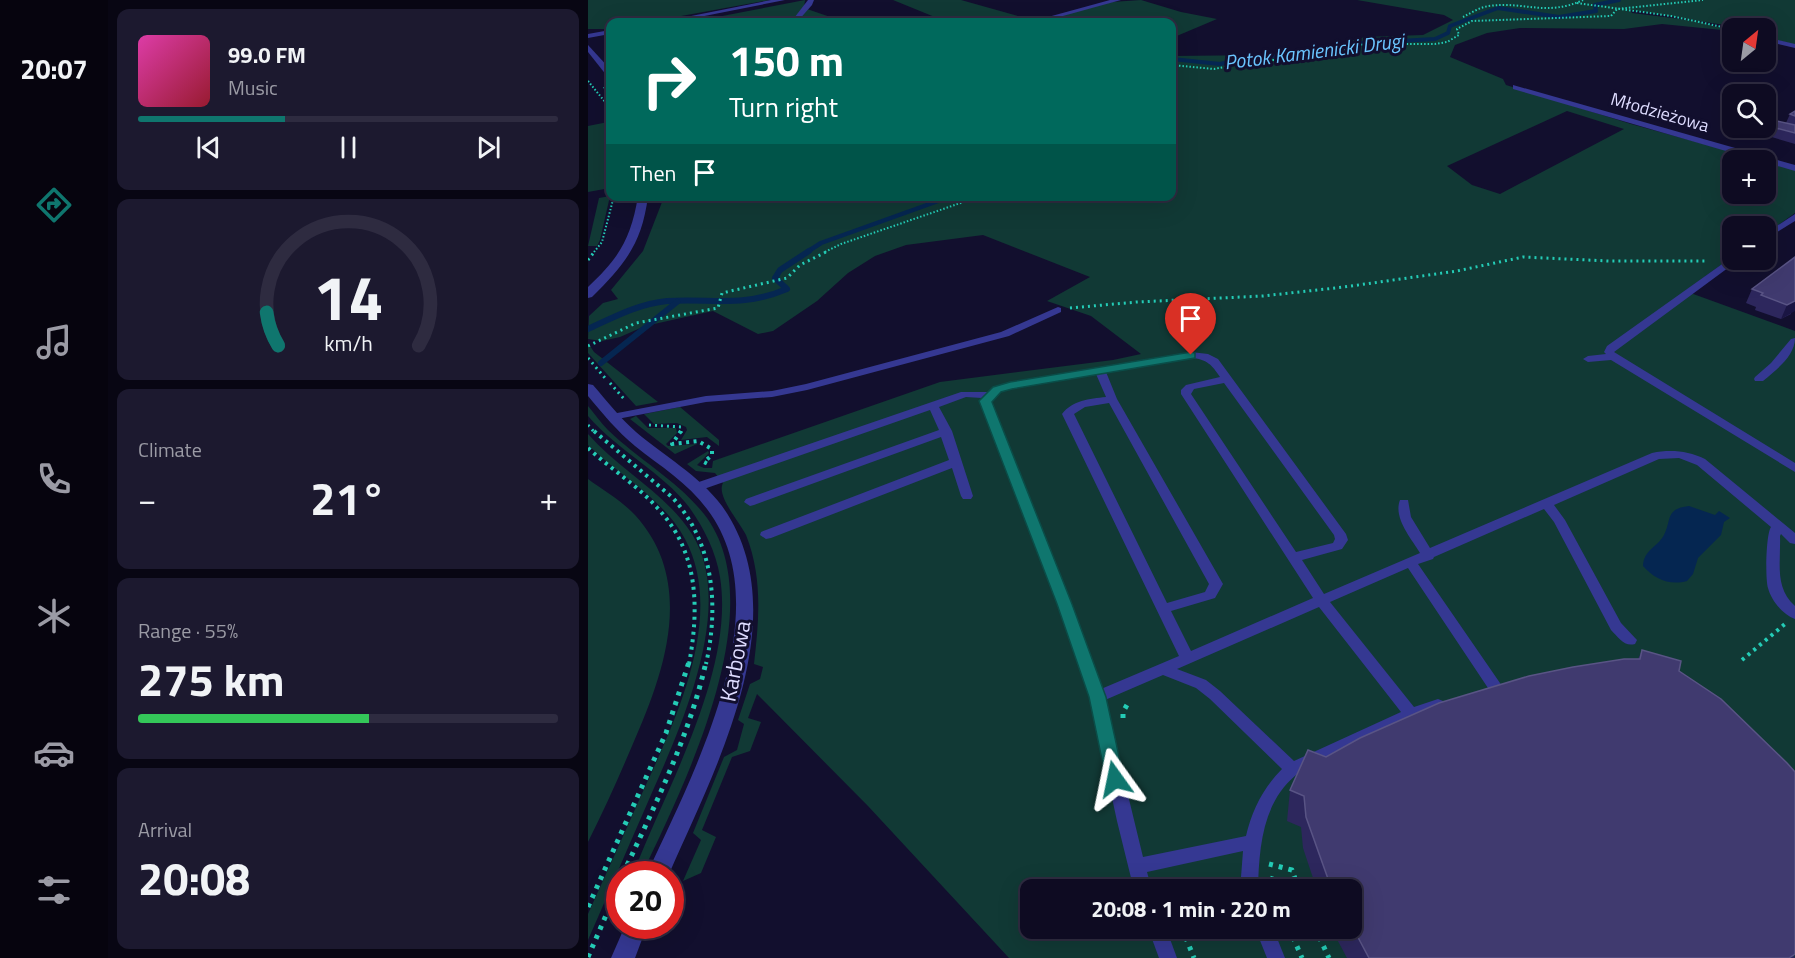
<!DOCTYPE html>
<html lang="en">
<head>
<meta charset="utf-8">
<style>
	body { margin:0; font-family:"Titillium Web",sans-serif; background:#1c192f; color:#f1f3f6; height:100vh; display:flex; flex-direction:column; font-size:22px; white-space:nowrap }
	* { box-sizing:border-box; margin:0 }
	p { font-size:20px; color:#9b9ba5 }
	.icon { flex:none; width:33px; height:33px; fill:none; stroke:currentColor; stroke-width:2; stroke-linecap:round; stroke-linejoin:round }
	.map { position:relative; flex:1; overflow:hidden }
	.panel { display:flex; flex-direction:column; gap:9px; padding:9px; background:#080613; width:480px }
	.panel>* { flex:none }
	.hud { position:absolute; left:18px; top:18px; width:570px; height:183px; border-radius:12px; box-shadow:0 6px 24px #0002,0 0 0 2px #2e2b40; background:#00695c; color:#fff; overflow:hidden }
	.needle { width:39px; rotate:29deg }
	.fabs { position:absolute; left:1134px; top:18px; display:grid; gap:12px }
	.fabs a { display:grid; place-items:center; width:54px; height:54px; border-radius:12px; background:#0e0b22; box-shadow:0 6px 24px #0002,0 0 0 2px #2e2b40; font-size:30px }
	.speed { position:absolute; left:18px; top:861px; display:flex; gap:12px; font-size:30px; font-weight:700; text-align:center }
	.speed>* { display:grid; place-content:center; width:78px; height:78px; border-radius:50%; background:#0e0b22; box-shadow:0 6px 24px #0002,0 0 0 2px #2e2b40; line-height:1 }
	.speed .limit { border:9px solid #d22; background:#fff; color:#111 }
	.pin { position:absolute; display:grid; place-items:center; width:51px; height:51px; color:#fff; margin:-62px -26px; border-radius:50% 50% 50% 0; rotate:-45deg; box-shadow:0 0 6px #0007 }
	.pin .icon { rotate:45deg }
	.me { position:absolute; width:66px; margin:-33px; rotate:348deg; stroke-linejoin:round; filter:drop-shadow(0 0 4px #0008) }
	.turn { display:flex; align-items:center; gap:21px; height:126px; padding:0 24px; font-size:27px }
	.turn .icon { width:78px; height:78px; stroke-width:2.5 }
	.turn b { display:block; font-size:42px; line-height:51px }
	.then { display:flex; align-items:center; height:57px; padding:0 24px; background:#0003; gap:12px; font-size:22px }
	.big { font-size:45px; font-weight:700; line-height:1.1 }
	.panel .tile { flex:1; display:flex; flex-direction:column; justify-content:center; gap:9px; min-width:0; padding:0 21px; border-radius:12px; background:#1c192f }
	.panel .dial { align-items:center; gap:0 }
	.dial svg { height:156px; overflow:visible; fill:none; stroke:#2e2b40; stroke-width:7; stroke-linecap:round; text-anchor:middle }
	.dial text { fill:#f1f3f6; stroke:none }
	.song { display:flex; align-items:center; gap:18px }
	.cover { width:72px; height:72px; border-radius:9px; background:linear-gradient(135deg,hsl(320 70% 55%),hsl(350 70% 35%)) }
	.played { height:6px; border-radius:3px; background:linear-gradient(90deg,#0f766e 35%,#2e2b40 35%) }
	.keys { display:flex; justify-content:space-around; direction:ltr }
	.heat { display:flex; justify-content:space-between; align-items:center; font-size:33px; direction:ltr }
	.charge { height:9px; border-radius:4px; background:linear-gradient(90deg,#34c759 55%,#2e2b40 0) }
	.trip { position:absolute; left:432px; top:879px; width:342px; height:60px; border-radius:12px; background:#0e0b22; box-shadow:0 6px 24px #0002,0 0 0 2px #2e2b40; font-weight:700; line-height:60px; text-align:center }
	main { display:flex; flex:1; min-height:0 }
	.dock { display:flex; flex-direction:column; width:108px; justify-content:space-around; align-items:center; background:#06040e; color:#9b9ba5 }
	.dock .icon { width:42px; height:42px }
	.dock .current { color:#0f766e }
	.dock b { font-size:27px; color:#f1f3f6 }
	.map>svg:first-child { display:block }
</style>
</head>
<body>
<main>
<nav class="dock">
<b>20:07</b>
<svg class="icon current" aria-label="directions" viewBox="0 0 24 24"><path d="M12 3l9 9-9 9-9-9zM9 14v-3h6M13 9l2 2-2 2"/></svg>
<svg class="icon" aria-label="music" viewBox="0 0 24 24"><path d="M9 18V5l10-2v13"/><circle cx="6" cy="18" r="3"/><circle cx="16" cy="16" r="3"/></svg>
<svg class="icon" aria-label="phone" viewBox="0 0 24 24"><path d="M5 4h4l2 5-3 2q2 4 5 5l2-3 5 2v4C11 20 4 13 5 4z"/></svg>
<svg class="icon" aria-label="climate" viewBox="0 0 24 24"><path d="M12 3v18M4 7l16 10M4 17L20 7"/></svg>
<svg class="icon" aria-label="car" viewBox="0 0 24 24"><path d="M5 17H2v-5l4-1 3-4h7l3 4 3 1v5h-3M9 17h6M6 11h13"/><circle cx="7" cy="17" r="2"/><circle cx="17" cy="17" r="2"/></svg>
<svg class="icon" aria-label="filters" viewBox="0 0 24 24"><path d="M4 7h16M4 17h16"/><circle cx="9" cy="7" r="2"/><circle cx="15" cy="17" r="2"/></svg>
</nav>
<section class="panel">
<div class="tile">
<div class="song"><i class="cover"></i><div><b>99.0 FM</b><p>Music</p></div></div>
<div class="played"></div>
<div class="keys"><svg class="icon" aria-label="previous" viewBox="0 0 24 24"><path d="M18 5L8 12l10 7zM5 5v14"/></svg><svg class="icon" aria-label="pause" viewBox="0 0 24 24"><path d="M8 5v14M16 5v14"/></svg><svg class="icon" aria-label="next" viewBox="0 0 24 24"><path d="M6 5l10 7-10 7zM19 5v14"/></svg></div>
</div>
<div class="tile dial"><svg viewBox="0 0 100 80">
<path d="M14 69A42 42 0 1 1 86 69"/>
<path d="M14 69A42 42 0 0 1 8 52" stroke="#0f766e"/>
<text x="50" y="56" font-size="32" font-weight="700">14</text>
<text x="50" y="72" font-size="11">km/h</text>
</svg></div>
<div class="tile"><p>Climate</p>
<div class="heat"><a>−</a><b class="big">21°</b><a>+</a></div>
</div>
<div class="tile"><p>Range · 55%</p><b class="big">275 km</b><div class="charge"></div></div>
<div class="tile"><p>Arrival</p><b class="big">20:08</b></div>
</section>
<div class="map">
<svg width="1207" height="958" viewBox="0 0 1207 958">
	<rect width="100%" height="100%" fill="#120f2e"/>
	<g fill="#113935" fill-rule="evenodd">
		<polygon points="0,0 182,0 60,22 22,22 22,29 0,29"/>
		<polygon points="217,0 216,8 257,22 103,22"/>
		<polygon points="305,0 373,0 448,21 524,2 553,0 593,12 629,19 584,38 584,22 359,22"/>
		<path d="M769,0H1207V45L1178,37V28C1132,28 1088,15 1042,10L1044,13L1109,21L1144,31L1074,24L1036,29L932,28L899,33L867,45L862,57L915,79L918,85L1043,124L1174,160H1144V194H1178V162L1207,170V213L1178,234V226H1144V257L1097,291L1207,331V958H421L280,806L169,694L160,718L173,722L162,751L144,757L114,830L128,837L113,873L95,881L113,840L105,833L136,757L149,750L156,724L150,720L162,684L172,679L175,667L166,664C171,620 175,578 158,535C151,521 128,496 135,483L127,473L108,471L99,464L120,451L121,453L109,465L116,468H124L125,461L352,382L525,360L553,354L503,316L459,301L502,277L395,235L318,245L287,256L260,273L229,301L185,331L170,334L125,311L57,326L32,337L14,341L0,339L1,316L15,303L30,299L23,290L55,251L76,197L584,196V56L678,55L728,50L777,37L835,35L865,20L856,15ZM979,111L1036,129L912,194L884,185L859,166ZM442,890H764V928H442Z"/>
		<polygon points="22,115 22,188 0,192 0,126 20,122 16,116"/>
		<polygon points="22,196 12,240 9,246 0,246 11,198"/>
		<polygon points="0,343 6,352 70,402 48,406 0,353"/>
		<path d="M0,406C7,414 13,423 20,430C51,460 89,480 116,514C187,605 96,785 54,874H45C78,788 147,671 132,577C128,552 116,528 101,507C74,472 30,451 0,416Z"/>
		<polygon points="92,407 131,440 131,446 119,437 93,440 99,430 98,427 89,423 66,424 56,414"/>
		<polygon points="48,416 60,428 88,428 89,433 78,444 80,446 109,444 87,454 42,419"/>
		<path d="M0,434C32,471 76,491 104,534C151,610 87,739 56,811C37,854 19,897 0,940V914C17,876 35,837 52,798C85,725 139,618 97,539C75,498 32,476 0,445Z"/>
		<path d="M0,479C15,490 34,501 47,515C109,583 76,674 44,746C30,779 16,810 0,842Z"/>
	</g>
	<path fill="#052651" d="M1101,506L1127,515L1131,511L1142,518L1136,522L1133,535L1110,558L1105,574L1099,581C1082,586 1066,579 1055,566C1056,549 1069,548 1076,535C1084,519 1077,509 1101,506Z"/>
	<g fill="none" stroke-linecap="round" stroke-linejoin="round">
		<polyline stroke="#052651" stroke-width="4" points="584,59 632,64 666,56 711,57 758,44 847,39 860,33 862,26 910,8 971,17 1008,11 1007,5 1031,0"/>
		<polyline stroke="#052651" stroke-width="4.5" points="219,252 233,243 364,196"/>
		<g stroke="#052651" stroke-width="6">
			<path d="M0,329C26,317 50,304 79,301C124,298 154,308 199,289L187,278L192,270L221,251"/>
			<polyline points="13,363 89,302"/>
		</g>
		<g stroke="#24ccb6" stroke-width="2" stroke-dasharray="1.5 2" stroke-linecap="butt">
			<polyline points="989,3 1083,16 1144,29"/>
			<path d="M875,17C883,13 892,7 901,6C937,1 958,17 995,0"/>
			<polyline points="584,65 626,69 672,60 722,60 776,44 847,44 859,42 871,35 869,29 884,21 1023,16 1029,9 1115,0"/>
			<polyline points="0,81 22,108"/>
			<polyline points="16,87 22,96"/>
			<polyline points="6,252 14,242 26,196"/>
			<polyline points="237,252 253,244 393,196"/>
		</g>
		<g stroke="#24ccb6" stroke-width="3" stroke-dasharray="2 4" stroke-linecap="butt">
			<polyline points="0,260 7,251"/>
			<polyline points="482,308 549,302 675,296 756,287 869,271 935,257 1021,261 1119,261"/>
			<polyline points="0,346 48,323 130,308 134,293 199,278 212,265 240,251"/>
			<polyline points="0,358 17,378"/>
			<polyline points="22,383 37,400"/>
			<polyline points="0,425 7,433"/>
			<polyline points="61,425 93,427 93,433"/>
		</g>
		<g stroke="#24ccb6" stroke-width="4" stroke-dasharray="3 4.5" stroke-linecap="butt">
			<path d="M6,431L85,498C126,544 131,606 118,664"/>
			<polyline points="93,431 84,444 110,441 124,449 124,455 116,462 122,465"/>
			<path d="M0,448C24,470 52,487 73,512C111,555 111,610 101,664"/>
			<polyline points="1154,660 1197,624"/>
		</g>
		<g stroke="#24ccb6" stroke-width="5" stroke-dasharray="4 6" stroke-linecap="butt">
			<polyline points="535,718 535,712 540,703"/>
			<polyline points="681,864 704,870 711,890"/>
			<path d="M35,874C67,805 101,737 118,662"/>
			<polyline points="682,878 685,879 688,890"/>
			<polyline points="576,879 580,890"/>
			<polyline points="0,907 78,733 101,662"/>
			<polyline points="594,928 606,958"/>
			<polyline points="701,928 714,958"/>
			<polyline points="727,928 741,958"/>
			<polyline points="0,957 32,883"/>
		</g>
		<g fill="#353892" fill-rule="evenodd">
			<polygon points="220,0 226,0 224,5 209,22 203,22"/>
			<polygon points="1207,214 1207,221 1178,239 1178,233"/>
			<polygon points="1144,257 1144,260 1149,260 1148,262 1026,352 1207,463 1207,472 1023,360 1000,362 995,359 1000,356 1018,354 1016,352 1019,346"/>
			<polygon points="470,307 473,308 473,312 421,336 219,390 184,397 118,402 24,420 18,417 24,414 118,396 184,391 218,384 413,332"/>
			<path d="M1207,338C1207,356 1188,370 1175,381H1167L1166,379L1167,377L1183,363L1203,339Z"/>
			<path d="M603,352L620,354L630,359L758,534L760,540L754,549L714,560L736,594L832,553C823,538 805,518 812,500H820L823,517L842,548L1064,453C1083,449 1100,451 1117,459L1207,533V544L1202,543L1193,534L1192,536C1193,562 1186,587 1207,606V619C1195,615 1183,600 1180,588C1177,578 1178,534 1183,527L1109,465L1091,458L1071,459L966,505L977,520L1033,623L1049,640L1047,644C1036,647 1030,637 1023,630L966,522L956,509L846,557L845,559L830,564L912,683L914,687L912,691L907,693L902,691L820,568L742,602L826,707L850,699L855,701L858,705L855,709C825,720 796,734 766,747C751,755 721,765 708,775C674,803 671,849 670,890H652L655,851L559,872L564,890H546L529,821L502,697L469,604L392,401L394,398L378,397L351,407L364,431L385,496L383,499H375L373,496L364,468L183,538L178,539L172,535L173,532L361,460L353,437L166,505L162,506L156,502L158,499L351,430L342,410L113,490L109,491L103,487L105,484L373,392H400L405,387L422,382ZM603,358C619,359 624,365 632,377L598,385L593,390V394L725,598L603,651L583,611L627,598L635,584L529,399L518,372ZM508,374L518,397C501,399 485,400 474,414L591,656L513,689L483,604L403,402L413,391L424,388ZM636,383L746,535L747,539L745,543L708,552L603,394L606,389ZM521,403L621,584L617,592L579,603L486,414L497,407ZM731,607L813,712L706,761L632,691L618,680L589,669ZM575,675L608,688L622,699L694,769C675,788 664,810 658,836L555,857L517,700Z"/>
			<polygon points="560,928 578,928 589,958 571,958"/>
			<polygon points="667,928 685,928 697,958 679,958"/>
		</g>
		<g fill="#353892" fill-rule="evenodd">
			<polygon points="522,0 533,0 464,19 460,17"/>
			<polygon points="1178,37 1207,44 1207,48 1178,41"/>
			<polygon points="925,85 1207,165 1207,171 925,89"/>
			<polygon points="1178,120 1207,128 1207,134 1178,126"/>
		</g>
		<g fill="#353892" fill-rule="evenodd">
			<polygon points="183,0 197,0 86,22 73,22"/>
			<polygon points="22,30 22,34 0,38 0,34"/>
			<polygon points="0,45 22,69 22,76 19,76 0,52"/>
			<path d="M50,196H60C54,244 37,264 4,297L0,298V287C31,258 43,239 50,196Z"/>
			<path d="M0,384L5,385C19,401 32,418 48,432C76,456 111,475 134,506C211,614 127,769 81,874H59C103,777 195,609 119,509C100,483 72,466 47,446C29,431 15,414 0,396Z"/>
			<polygon points="37,926 59,926 47,958 23,958"/>
		</g>
	</g>
	<g fill="#2d275d">
		<polygon points="1207,111 1207,144 1177,135 1180,126 1198,123 1202,114"/>
		<polygon points="1207,257 1203,314 1193,319 1167,310 1168,307 1158,303 1164,289"/>
		<polygon points="1054,650 1091,671 1207,958 759,958 743,928 764,928 764,890 729,890 715,848 713,827 699,821 702,790 738,757 1050,659"/>
	</g>
	<polygon fill="#1a1543" points="1207,301 1207,311 1193,319 1199,305"/>
	<g fill="#403a6f" stroke="#595485" stroke-width="1.5">
		<polygon points="1207,111 1207,116 1202,114"/>
		<polygon points="1189,121 1207,125 1207,133 1180,126"/>
		<polygon points="1207,257 1207,301 1199,305 1173,295 1175,293 1164,289"/>
		<polygon points="1054,650 1093,661 1091,671 1133,699 1199,763 1207,772 1207,954 1201,958 781,958 764,926 764,890 744,890 718,817 716,796 702,790 720,750 738,757 772,738 851,703 941,676 985,667 1036,659 1052,659"/>
	</g>
	<polygon fill="#0f766e" stroke="#0a4d48" stroke-width="1.5" points="603,352 607,353 607,358 424,389 413,392 404,402 484,604 518,697 536,779 533,784 527,786 520,784 518,779 501,697 469,604 391,401 405,387 422,382"/>
	<g text-anchor="middle" dominant-baseline="central" stroke-width="6" stroke-linejoin="round" paint-order="stroke">
		<g font-size="18" fill="#dedcff" stroke="#120f2e">
			<text transform="translate(1072 112) rotate(16)">Młodzieżowa</text>
		</g>
		<g font-size="20" font-style="italic" fill="#6ac5ff" stroke="#120f2e">
			<text transform="translate(726 51) rotate(-7)">Potok Kamienicki Drugi</text>
		</g>
		<g font-size="22" fill="#dedcff" stroke="#120f2e">
			<text transform="translate(147 661) rotate(-79)">Karbowa</text>
		</g>
	</g>
</svg>
<div class="fabs">
<a><svg class="needle" viewBox="-14 -14 28 28"><path d="M0-13l5 13h-10z" fill="#e53935"/><path d="M0 13l5-13h-10z" fill="#9b9ba5"/></svg></a>
<a><svg class="icon" aria-label="search" viewBox="0 0 24 24"><circle cx="10" cy="10" r="6"/><path d="M15 15l6 6"/></svg></a>
<a>+</a>
<a>−</a>
</div>
<div class="speed"><div class="limit">20</div></div>
<div class="pin" style="left:603px;top:355px;background:#d93025"><svg class="icon" aria-label="arrive" viewBox="0 0 24 24"><path d="M6 21V4h12l-3 4 3 4H6"/></svg></div>
<svg class="me" style="left:527px;top:779px" viewBox="-20 -20 40 40"><path d="M0-17L14 15 0 8-14 15z" fill="#0f766e" stroke="#fff" stroke-width="4"/></svg>
<div class="trip">20:08 · 1 min · 220 m</div>
<div class="hud">
<div class="turn"><svg class="icon" aria-label="right" viewBox="0 0 24 24"><path d="M7 20v-9h11M14 6l5 5-5 5"/></svg><div><b>150 m</b>Turn right</div></div>
<div class="then">Then<svg class="icon" aria-label="arrive" viewBox="0 0 24 24"><path d="M6 21V4h12l-3 4 3 4H6"/></svg></div>
</div>
</div>
</main>
</body>
</html>
